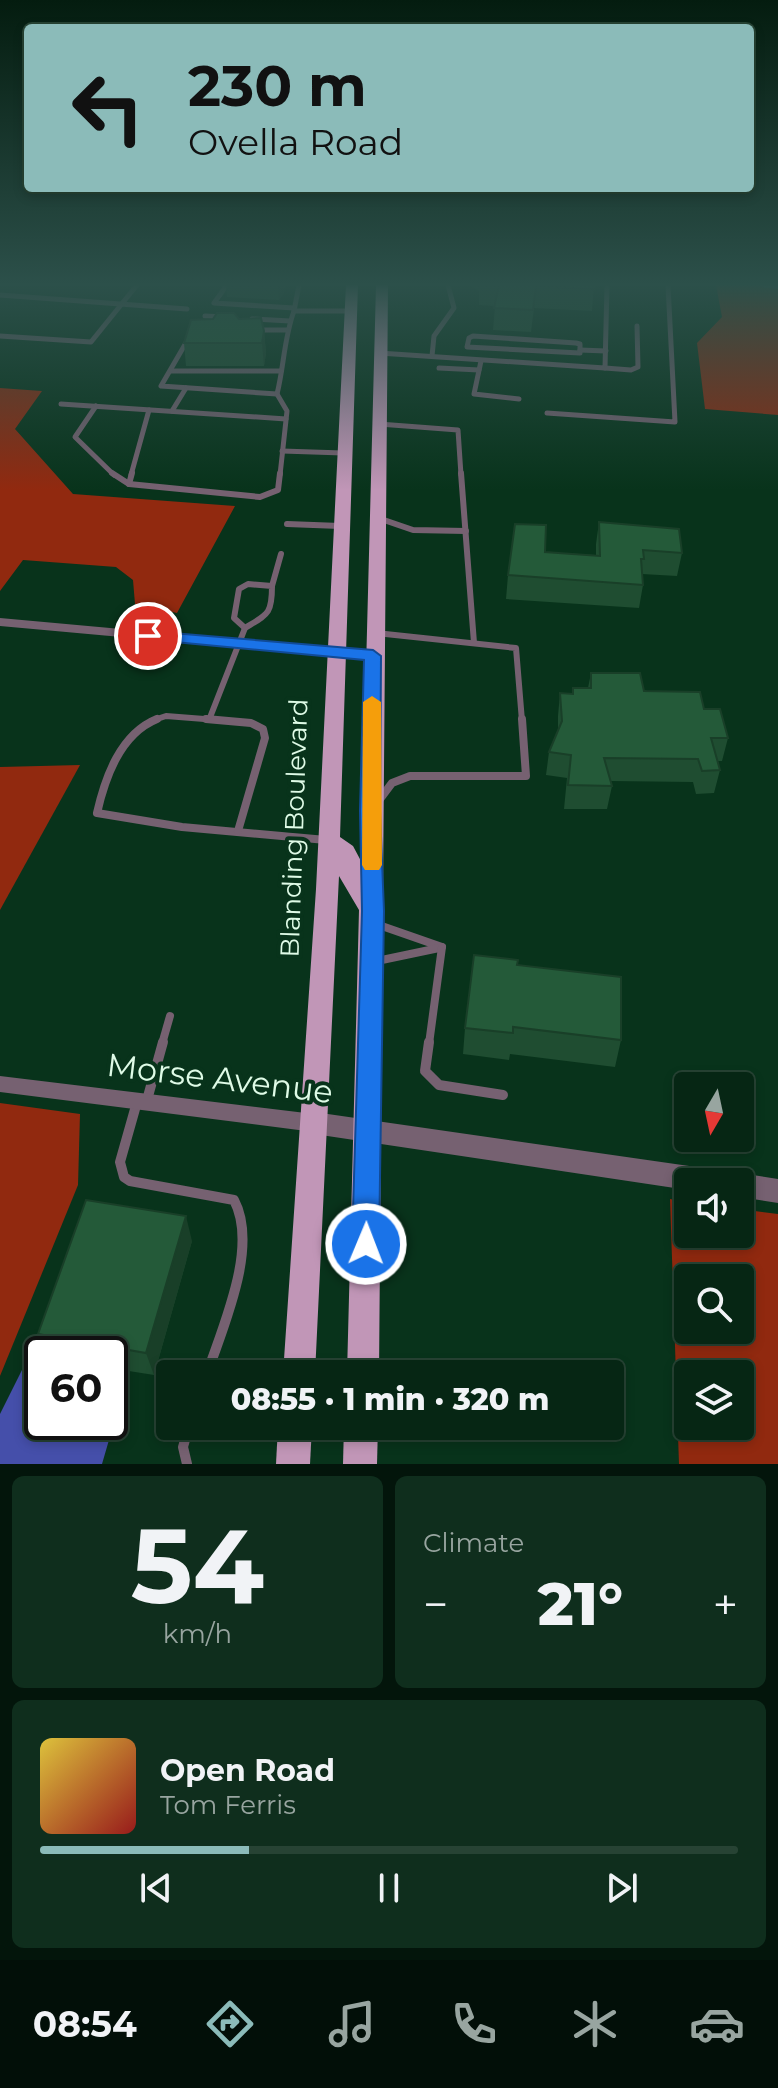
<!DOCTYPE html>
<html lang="en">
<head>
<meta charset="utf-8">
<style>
	body { margin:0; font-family:Montserrat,sans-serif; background:#0f2e1d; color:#f1f3f6; height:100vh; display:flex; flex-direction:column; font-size:30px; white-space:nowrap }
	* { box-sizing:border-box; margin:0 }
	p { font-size:26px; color:#98a5a0 }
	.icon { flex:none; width:44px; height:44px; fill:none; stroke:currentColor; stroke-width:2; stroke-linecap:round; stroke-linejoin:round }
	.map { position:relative; height:1464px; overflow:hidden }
	.drawer { display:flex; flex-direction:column; gap:12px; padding:12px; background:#03150b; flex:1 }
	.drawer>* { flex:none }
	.top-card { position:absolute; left:24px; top:24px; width:730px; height:168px; border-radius:8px; box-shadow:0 4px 12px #0003,0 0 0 2px #274334; background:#8bbbb9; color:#111; overflow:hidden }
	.needle { width:52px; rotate:189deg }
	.buttons { position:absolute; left:674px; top:1072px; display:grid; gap:16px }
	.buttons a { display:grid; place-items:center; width:80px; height:80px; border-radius:8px; background:#062614; box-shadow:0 4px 12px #0003,0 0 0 2px #274334; font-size:40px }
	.speed { position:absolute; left:24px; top:1336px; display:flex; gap:16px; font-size:40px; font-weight:700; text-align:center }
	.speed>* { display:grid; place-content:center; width:104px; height:104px; border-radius:50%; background:#062614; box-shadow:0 4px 12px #0003,0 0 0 2px #274334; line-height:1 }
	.speed .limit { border:4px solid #111; border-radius:12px; background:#fff; color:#111 }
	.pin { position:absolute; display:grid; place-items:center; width:68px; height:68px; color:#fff; margin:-34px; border:4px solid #fff; border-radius:50%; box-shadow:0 2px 8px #0007 }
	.me { position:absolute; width:88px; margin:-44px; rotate:1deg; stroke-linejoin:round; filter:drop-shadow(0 0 6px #0008) }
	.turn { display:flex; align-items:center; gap:28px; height:168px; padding:0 32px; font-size:36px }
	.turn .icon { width:104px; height:104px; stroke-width:2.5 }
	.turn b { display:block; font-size:56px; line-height:68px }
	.big { font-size:60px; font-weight:800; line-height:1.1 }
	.drawer .tile { flex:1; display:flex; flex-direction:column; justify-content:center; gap:12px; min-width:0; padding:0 28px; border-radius:12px; background:#0f2e1d }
	.drawer .dial { align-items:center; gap:0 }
	.dial b { font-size:104px; line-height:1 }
	.song { display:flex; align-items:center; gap:24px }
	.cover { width:96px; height:96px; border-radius:12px; background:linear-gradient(135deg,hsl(50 70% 55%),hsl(0 70% 35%)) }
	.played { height:8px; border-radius:4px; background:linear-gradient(90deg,#8bbbb9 30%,#274334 30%) }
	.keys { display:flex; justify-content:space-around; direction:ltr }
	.heat { display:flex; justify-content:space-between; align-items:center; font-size:44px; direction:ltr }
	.drawer .tiles { flex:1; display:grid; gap:12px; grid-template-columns:1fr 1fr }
	.tile:last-child { grid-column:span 2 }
	.trip { position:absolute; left:156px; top:1360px; width:468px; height:80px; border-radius:8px; background:#062614; box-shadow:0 4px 12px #0003,0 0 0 2px #274334; font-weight:800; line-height:80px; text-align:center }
	.tab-bar { display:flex; height:128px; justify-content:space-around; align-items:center; background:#020f08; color:#98a5a0 }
	.tab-bar .icon { width:56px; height:56px }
	.tab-bar .on { color:#8bbbb9 }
	.tab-bar b { font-size:36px; color:#f1f3f6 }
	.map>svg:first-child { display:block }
</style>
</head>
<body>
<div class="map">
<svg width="778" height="1464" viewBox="0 0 778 1464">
	<rect width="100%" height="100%" fill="#08331b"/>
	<g fill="#91290f" fill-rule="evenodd">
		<polygon points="716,285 778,285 778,415 705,409 697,343 722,317"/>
		<polygon points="0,388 42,391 15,429 73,494 235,506 177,613 135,604 133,580 116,567 23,560 0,591"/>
		<polygon points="80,765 0,910 0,767"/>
		<polygon points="0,1103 80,1114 78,1185 0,1376"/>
		<path d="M670,1199L688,1202V1234H740V1209L778,1214V1464H679ZM740,1278V1330H688V1278ZM740,1374V1426H688V1374Z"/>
	</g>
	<polygon fill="#454faa" points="23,1368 42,1371 42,1422 110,1422 110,1383 125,1385 102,1464 0,1464 0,1414"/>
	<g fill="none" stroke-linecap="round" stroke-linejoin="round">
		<g stroke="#766171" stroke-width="5">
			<polyline points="227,285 214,303 294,308"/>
			<polyline points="0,295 187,309"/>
			<polyline points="294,311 299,285"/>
			<polyline points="205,316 224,317"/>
			<polyline points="252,319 290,321"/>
			<polyline points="257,330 287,330"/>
			<polyline points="0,336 91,342 137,285"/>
			<polygon points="473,336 576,343 580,344 580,353 467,347 469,338"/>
			<path d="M187,341L161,386L277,394C284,366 284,338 294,311H350"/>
			<polyline points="580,350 606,351"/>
			<polyline points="379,353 605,368 607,285"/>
			<polyline points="432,356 434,336 454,308 448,285"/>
			<polyline points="481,361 474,394 519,399"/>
			<polyline points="439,368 479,370"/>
			<polyline points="605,368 631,370 638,367 637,326"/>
			<polyline points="171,371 281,371"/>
			<polyline points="277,394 287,411 280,475"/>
			<polyline points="61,404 286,419"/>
			<polyline points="96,406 75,437 114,475"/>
			<polyline points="172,411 186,388"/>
			<polyline points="547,413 675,422 668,285"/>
			<polyline points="379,424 458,430 461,475"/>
			<polyline points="282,451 343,453"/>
			<polyline points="131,475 149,410"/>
		</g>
		<g stroke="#766171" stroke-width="6">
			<polyline points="112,473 129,484 260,497 278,490 280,473"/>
			<polyline points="461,473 474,643"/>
			<polyline points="129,484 132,473"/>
			<polyline points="378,518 413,530 466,531"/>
			<polyline points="287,524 340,526"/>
			<path d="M248,584L272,586C272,614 268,614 245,628L234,618L239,589Z"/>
			<polyline points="272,586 281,554"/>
			<polyline points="376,633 516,648 522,721"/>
			<polyline points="209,720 245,628"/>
			<polyline points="151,721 166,716 230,721"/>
		</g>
		<g stroke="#766171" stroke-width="8">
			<path d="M157,719C120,734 105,778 97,813L182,827L326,840"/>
			<polyline points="206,719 251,723 263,729 265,738 238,831"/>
			<polyline points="380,799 392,783 410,776 526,776 522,719"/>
			<polyline points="376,924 442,947"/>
			<polyline points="377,961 439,948"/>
			<polyline points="162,1044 170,1016"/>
			<polyline points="429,1044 442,947"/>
		</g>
		<g stroke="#766171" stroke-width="10">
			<polyline points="429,1042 425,1071 439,1085 503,1095"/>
			<polyline points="147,1100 163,1042"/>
			<path d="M137,1102L120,1162L124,1177L130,1181L234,1200C259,1247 223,1326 207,1374"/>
			<polyline points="187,1464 183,1447 189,1426"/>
		</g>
		<g fill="#766171" fill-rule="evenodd">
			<polygon points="762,285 778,285 778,289 763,287"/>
			<polygon points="0,618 373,652 379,656 373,660 0,626"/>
			<polygon points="0,1076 314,1114 321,1117 324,1123 321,1129 314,1132 0,1092"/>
		</g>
		<polygon fill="#766171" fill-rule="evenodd" points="314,1112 717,1170 726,1173 729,1180 731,1176 740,1173 778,1179 778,1203 740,1197 740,1182 688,1182 688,1190 314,1134 305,1131 302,1123 305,1115"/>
		<g fill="#c196b7" fill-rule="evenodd">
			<polygon points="346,285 358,285 340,837 353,846 361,861 376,285 388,285 379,1374 347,1374 359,910 339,876 315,1374 283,1374 316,889"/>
			<polygon points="278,1426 312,1426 310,1464 276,1464"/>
			<polygon points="344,1426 378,1426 377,1464 343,1464"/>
		</g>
	</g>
	<g fill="#1f4d31">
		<polygon points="226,285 285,285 284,293 279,300 227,297"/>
		<polygon points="470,285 594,285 592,311 534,308 531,332 493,330 495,306 479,305 479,291"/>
		<polygon points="239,319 264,331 266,353 264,366 186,366 184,343"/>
		<polygon points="599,522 682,553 677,576 642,574 643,585 639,608 506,599 508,575 545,552 596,555 596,544"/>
		<polygon points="591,673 704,709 728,738 722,761 718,761 720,770 714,793 696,794 693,782 610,781 612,786 607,809 564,809 567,778 546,775 549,752 558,730 558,716 560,693 572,694 573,688 588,688"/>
		<polygon points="517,965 621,1040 615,1067 510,1054 509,1060 463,1054 465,1028"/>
		<polygon points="192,1241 154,1375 110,1368 110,1354 47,1354 38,1334"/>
	</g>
	<g fill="#193f28">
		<polygon points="278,285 285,285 284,293 279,300"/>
		<polygon points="264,331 266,353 264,366 262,343"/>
		<polygon points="186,1216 192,1241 154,1375 146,1353"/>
	</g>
	<g fill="#245a39" stroke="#193f28" stroke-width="2">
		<polygon points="499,285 594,285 594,289 536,286 533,310 494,308"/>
		<polygon points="217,313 234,313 239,319 261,318 264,331 262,343 184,343 191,320 213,319"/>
		<polygon points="599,522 679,529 682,553 643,550 644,559 641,559 643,585 508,575 515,524 546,525 545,552 600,556"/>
		<polygon points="591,673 640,673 644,691 700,692 704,709 720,709 728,738 711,738 720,770 702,771 698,759 604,758 612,786 568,785 571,755 549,752 562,721 560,693 573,694 573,688 591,688"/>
		<polygon points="474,955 518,960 517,965 621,977 621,1040 513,1027 513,1033 465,1028"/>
		<polygon points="86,1200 186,1216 146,1353 38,1334"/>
	</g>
	<linearGradient id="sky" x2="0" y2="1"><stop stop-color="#041c0f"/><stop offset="0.58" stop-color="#2c504a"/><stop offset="1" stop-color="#2c504a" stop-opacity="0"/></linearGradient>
	<rect width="778" height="490" fill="url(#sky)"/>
	<polygon fill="#1a73e8" stroke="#114b97" stroke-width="2" points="148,631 373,650 381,656 380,811 384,911 379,1244 375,1254 366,1258 356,1254 352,1244 362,911 360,811 364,660 143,639 140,636"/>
	<polygon fill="#f59e0b" points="372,696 381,702 382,865 379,870 365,870 362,865 363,702"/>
	<g text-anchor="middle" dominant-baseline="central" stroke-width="8" stroke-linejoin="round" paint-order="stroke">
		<g font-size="26" fill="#dffbe7" stroke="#08331b">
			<text transform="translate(294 828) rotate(-88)">Blanding Boulevard</text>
		</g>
		<g font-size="32" fill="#dffbe7" stroke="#08331b">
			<text transform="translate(220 1078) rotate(7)">Morse Avenue</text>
		</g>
	</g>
</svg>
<div class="buttons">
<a><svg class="needle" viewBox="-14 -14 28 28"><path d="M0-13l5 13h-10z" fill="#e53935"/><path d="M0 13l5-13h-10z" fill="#98a5a0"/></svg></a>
<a><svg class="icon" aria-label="sound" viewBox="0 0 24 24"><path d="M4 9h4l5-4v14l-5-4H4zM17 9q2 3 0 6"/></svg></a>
<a><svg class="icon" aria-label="search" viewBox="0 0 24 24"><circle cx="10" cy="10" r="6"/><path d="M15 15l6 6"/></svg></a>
<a><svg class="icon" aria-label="layers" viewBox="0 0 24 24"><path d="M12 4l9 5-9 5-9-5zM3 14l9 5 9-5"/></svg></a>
</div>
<div class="speed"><div class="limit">60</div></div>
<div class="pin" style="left:148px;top:636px;background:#d93025"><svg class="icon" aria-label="arrive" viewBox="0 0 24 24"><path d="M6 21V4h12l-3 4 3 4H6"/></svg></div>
<svg class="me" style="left:366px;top:1244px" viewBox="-20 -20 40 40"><circle r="17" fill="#1a73e8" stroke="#fff" stroke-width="3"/><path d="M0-11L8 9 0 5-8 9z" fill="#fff"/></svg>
<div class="trip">08:55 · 1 min · 320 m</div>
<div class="top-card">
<div class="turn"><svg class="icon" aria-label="left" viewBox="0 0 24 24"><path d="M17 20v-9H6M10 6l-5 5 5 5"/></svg><div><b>230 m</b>Ovella Road</div></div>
</div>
</div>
<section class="drawer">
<div class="tiles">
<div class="tile dial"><b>54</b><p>km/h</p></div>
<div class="tile"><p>Climate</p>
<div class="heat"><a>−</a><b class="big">21°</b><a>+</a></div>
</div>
<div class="tile">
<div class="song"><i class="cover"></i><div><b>Open Road</b><p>Tom Ferris</p></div></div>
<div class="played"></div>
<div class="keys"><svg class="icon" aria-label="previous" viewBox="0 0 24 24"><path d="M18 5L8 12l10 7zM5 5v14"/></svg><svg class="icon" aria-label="pause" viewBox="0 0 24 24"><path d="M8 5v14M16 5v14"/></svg><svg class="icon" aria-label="next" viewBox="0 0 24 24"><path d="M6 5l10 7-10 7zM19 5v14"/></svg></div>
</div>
</div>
</section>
<nav class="tab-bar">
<b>08:54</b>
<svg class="icon on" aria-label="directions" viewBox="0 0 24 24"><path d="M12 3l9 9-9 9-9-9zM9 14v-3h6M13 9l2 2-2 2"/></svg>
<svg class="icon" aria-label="music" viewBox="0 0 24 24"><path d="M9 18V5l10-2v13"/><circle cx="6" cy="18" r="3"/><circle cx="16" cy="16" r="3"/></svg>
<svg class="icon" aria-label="phone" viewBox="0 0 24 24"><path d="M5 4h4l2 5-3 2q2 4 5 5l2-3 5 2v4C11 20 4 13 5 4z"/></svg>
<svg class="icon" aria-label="climate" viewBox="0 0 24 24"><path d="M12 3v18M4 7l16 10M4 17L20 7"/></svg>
<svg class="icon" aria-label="car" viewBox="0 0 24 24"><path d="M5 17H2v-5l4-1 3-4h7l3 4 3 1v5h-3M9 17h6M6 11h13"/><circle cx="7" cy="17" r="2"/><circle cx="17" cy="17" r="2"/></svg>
</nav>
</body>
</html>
